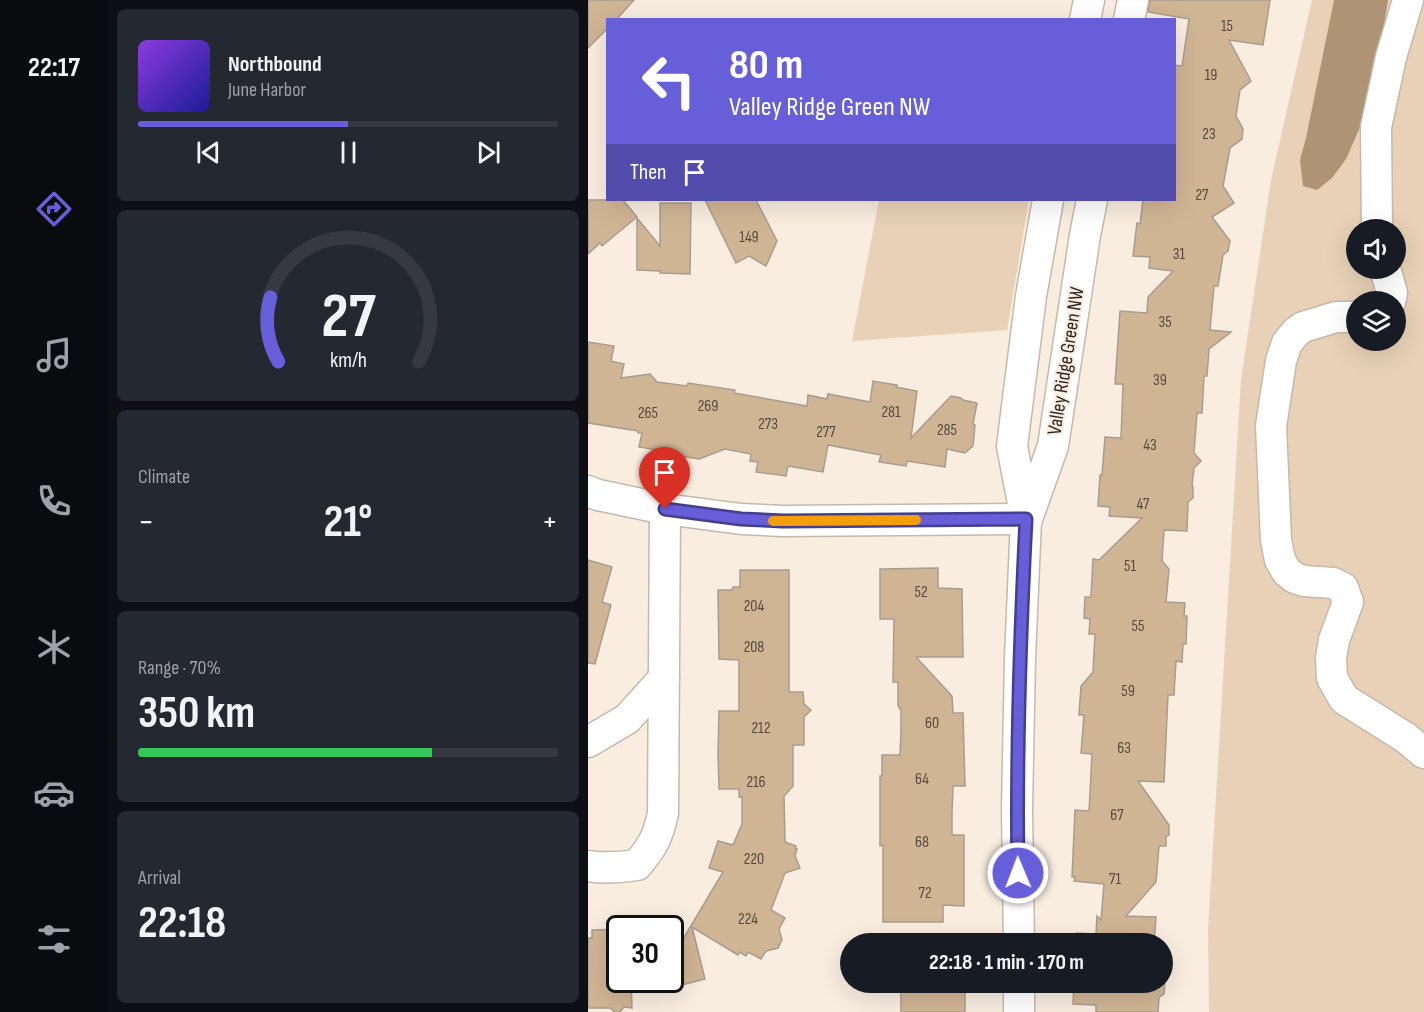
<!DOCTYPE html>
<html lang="en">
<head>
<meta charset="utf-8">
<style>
	body { margin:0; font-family:"Sofia Sans Condensed",sans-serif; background:#242831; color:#f1f3f6; height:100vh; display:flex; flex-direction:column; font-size:22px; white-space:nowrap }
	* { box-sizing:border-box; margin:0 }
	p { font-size:20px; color:#9ea1a6 }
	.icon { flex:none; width:33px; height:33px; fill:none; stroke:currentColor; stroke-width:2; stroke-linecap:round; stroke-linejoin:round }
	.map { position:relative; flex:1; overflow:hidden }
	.details { display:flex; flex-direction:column; gap:9px; padding:9px; background:#0d0f14; width:480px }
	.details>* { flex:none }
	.guide { position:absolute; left:18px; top:18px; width:570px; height:183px; border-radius:0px; box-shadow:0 6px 24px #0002; background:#675fd9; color:#fff; overflow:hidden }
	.buttons { position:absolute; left:758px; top:219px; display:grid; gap:12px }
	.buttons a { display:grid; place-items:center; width:60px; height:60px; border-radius:50%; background:#171b24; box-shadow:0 6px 24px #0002; font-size:30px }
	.speed { position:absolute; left:18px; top:915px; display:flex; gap:12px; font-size:30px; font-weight:700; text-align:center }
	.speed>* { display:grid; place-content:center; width:78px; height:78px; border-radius:50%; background:#171b24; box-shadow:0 6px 24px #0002; line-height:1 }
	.speed .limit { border:3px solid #111; border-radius:9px; background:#fff; color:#111 }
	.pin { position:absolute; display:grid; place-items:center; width:51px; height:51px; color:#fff; margin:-62px -26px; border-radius:50% 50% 50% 0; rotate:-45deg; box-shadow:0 0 6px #0007 }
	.pin .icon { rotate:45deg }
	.me { position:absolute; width:66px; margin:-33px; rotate:359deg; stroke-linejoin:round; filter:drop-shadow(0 0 4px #0008) }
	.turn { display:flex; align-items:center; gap:21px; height:126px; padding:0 24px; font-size:27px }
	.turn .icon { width:78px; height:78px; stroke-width:2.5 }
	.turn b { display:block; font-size:42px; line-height:51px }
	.then { display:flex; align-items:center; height:57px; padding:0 24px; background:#0003; gap:12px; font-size:22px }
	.big { font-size:45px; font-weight:700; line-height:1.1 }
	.details .card { flex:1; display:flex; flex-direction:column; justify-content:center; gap:9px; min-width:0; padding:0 21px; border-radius:9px; background:#242831 }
	.details .dial { align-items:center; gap:0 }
	.dial svg { height:156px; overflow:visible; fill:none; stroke:#363941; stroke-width:7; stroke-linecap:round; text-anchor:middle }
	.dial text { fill:#f1f3f6; stroke:none }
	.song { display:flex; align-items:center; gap:18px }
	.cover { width:72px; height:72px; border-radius:9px; background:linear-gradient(135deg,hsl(270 70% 55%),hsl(240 70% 35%)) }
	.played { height:6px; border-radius:3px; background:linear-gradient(90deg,#675fd9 50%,#363941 50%) }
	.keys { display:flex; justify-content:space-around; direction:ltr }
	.heat { display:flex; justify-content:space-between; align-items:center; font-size:33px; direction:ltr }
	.charge { height:9px; border-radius:4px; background:linear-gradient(90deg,#34c759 70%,#363941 0) }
	.trip { position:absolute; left:252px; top:933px; width:333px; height:60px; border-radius:30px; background:#171b24; box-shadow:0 6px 24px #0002; font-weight:700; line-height:60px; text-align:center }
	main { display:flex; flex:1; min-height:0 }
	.tabs { display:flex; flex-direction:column; width:108px; justify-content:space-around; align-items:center; background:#090b0e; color:#9ea1a6 }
	.tabs .icon { width:42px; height:42px }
	.tabs .on { color:#675fd9 }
	.tabs b { font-size:27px; color:#f1f3f6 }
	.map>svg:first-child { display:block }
</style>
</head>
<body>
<main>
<nav class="tabs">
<b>22:17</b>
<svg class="icon on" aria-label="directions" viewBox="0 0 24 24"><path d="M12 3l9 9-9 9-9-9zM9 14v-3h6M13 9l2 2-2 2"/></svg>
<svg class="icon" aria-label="music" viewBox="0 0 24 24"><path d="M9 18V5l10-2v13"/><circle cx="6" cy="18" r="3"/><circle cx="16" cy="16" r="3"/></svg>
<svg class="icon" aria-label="phone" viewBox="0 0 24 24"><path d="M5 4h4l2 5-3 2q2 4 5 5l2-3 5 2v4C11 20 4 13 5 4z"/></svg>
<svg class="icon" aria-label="climate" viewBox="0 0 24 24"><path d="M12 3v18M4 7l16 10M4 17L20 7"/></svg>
<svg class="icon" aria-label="car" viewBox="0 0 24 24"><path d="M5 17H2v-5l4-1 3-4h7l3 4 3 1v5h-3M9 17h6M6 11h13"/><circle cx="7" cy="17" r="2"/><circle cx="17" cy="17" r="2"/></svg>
<svg class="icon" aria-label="filters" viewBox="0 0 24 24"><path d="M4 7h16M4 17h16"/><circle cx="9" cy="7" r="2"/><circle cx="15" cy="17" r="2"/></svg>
</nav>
<section class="details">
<div class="card">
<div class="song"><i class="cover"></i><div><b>Northbound</b><p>June Harbor</p></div></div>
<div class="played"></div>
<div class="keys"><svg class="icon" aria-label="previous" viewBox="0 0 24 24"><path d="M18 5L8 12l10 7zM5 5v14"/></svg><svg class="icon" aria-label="pause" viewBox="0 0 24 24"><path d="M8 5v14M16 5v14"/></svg><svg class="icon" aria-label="next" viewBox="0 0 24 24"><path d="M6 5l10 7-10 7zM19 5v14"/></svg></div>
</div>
<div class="card dial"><svg viewBox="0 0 100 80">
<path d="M14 69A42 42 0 1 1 86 69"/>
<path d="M14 69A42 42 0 0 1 10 36" stroke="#675fd9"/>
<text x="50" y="56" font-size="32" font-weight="700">27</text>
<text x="50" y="72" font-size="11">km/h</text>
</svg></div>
<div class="card"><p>Climate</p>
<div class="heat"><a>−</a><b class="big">21°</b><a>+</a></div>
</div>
<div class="card"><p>Range · 70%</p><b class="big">350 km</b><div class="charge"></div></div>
<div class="card"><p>Arrival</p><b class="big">22:18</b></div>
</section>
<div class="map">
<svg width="836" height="1012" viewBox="0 0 836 1012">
	<rect width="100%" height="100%" fill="#f9ede0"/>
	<g fill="#e8d1b6" fill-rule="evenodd">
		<path d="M724,0H836V1012H621L620,930L653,380L683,180ZM768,230H807V268H768ZM768,302H807V340H768Z"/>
		<polygon points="291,200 441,200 419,330 264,341"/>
	</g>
	<polygon fill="#ae9474" points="746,0 800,0 793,46 774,123 758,159 744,178 729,190 715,186 712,160 718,138"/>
	<g fill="#d0b594" stroke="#a79c90" stroke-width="1.5">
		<polygon points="0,0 46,0 28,20 20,20 20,28 0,48"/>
		<polygon points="562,0 682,0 675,45 641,40 663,81 652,90 648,116 655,129 654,139 642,148 635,186 646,203 624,217 642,241 640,251 635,255 630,286 626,286 622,330 643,332 621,349 619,376 616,376 614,413 609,413 606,453 613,461 606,468 604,485 605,487 605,498 600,502 599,531 576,530 574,561 581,569 578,602 597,603 596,616 599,616 598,644 595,644 594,662 588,661 586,695 580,695 576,782 550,781 581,825 581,835 578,837 578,846 571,846 568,882 538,916 568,917 566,944 488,944 488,933 508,934 509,916 513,920 516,884 486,881 487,877 484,877 487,810 501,811 504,754 493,753 496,715 491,715 493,686 505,672 507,634 501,634 502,619 496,618 497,597 503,597 505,559 511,560 554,518 521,516 522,507 510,506 512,475 514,475 517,437 533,438 535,384 527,384 532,311 559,313 560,297 585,271 561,268 562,257 545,256 549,223 552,224 555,200 586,200 586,65 594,66 601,19 560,12"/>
		<polygon points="0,200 35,200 49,217 14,246 12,243 0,254"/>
		<polygon points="117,200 168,200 189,241 178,266 161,256 148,263"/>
		<polygon points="72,203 103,203 102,274 72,273 72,271 49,270 49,218 72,246"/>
		<polygon points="0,342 26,346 23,361 36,364 33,378 62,374 69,382 99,386 100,383 147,390 146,393 219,406 220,395 239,399 240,394 282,402 285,381 309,385 308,387 329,391 323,438 363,396 373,398 375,400 389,403 385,424 387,425 385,446 377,453 359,449 357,467 319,461 318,466 291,462 293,455 240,445 235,472 200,466 198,476 168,472 170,462 162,461 163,454 137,449 111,459 86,455 87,453 51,447 54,433 50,433 50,431 0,423"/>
		<polygon points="0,560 24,567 14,602 23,605 7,664 0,663"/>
		<polygon points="350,568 350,588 374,589 375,657 328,657 364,696 365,713 375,713 377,786 365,786 364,813 364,835 376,835 376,906 355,905 355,922 295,922 295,845 292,846 292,776 294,776 294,755 312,755 313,732 313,710 310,706 310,682 305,682 306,619 292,619 292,569"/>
		<polygon points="152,570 201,570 201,692 215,692 216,704 223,710 216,717 216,745 205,745 205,786 196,796 197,842 208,846 207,849 209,849 207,856 212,868 197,873 183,910 197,918 191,929 194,940 190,948 178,951 173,959 160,952 158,956 151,952 150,955 104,927 117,979 82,988 82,961 135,872 121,868 130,841 145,845 154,824 154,797 151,797 151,789 131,789 130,753 131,711 151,711 151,660 131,659 130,590 144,590 145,587 152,587"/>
		<polygon points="32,929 32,980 43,980 44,1008 36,1007 32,1012 27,1012 22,1008 0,1008 0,938 4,938 4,930"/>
		<polygon points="574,980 577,982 576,994 571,997 570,1012 508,1012 508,1005 485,1004 486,982 574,982"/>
		<rect x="313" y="982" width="64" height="30"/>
	</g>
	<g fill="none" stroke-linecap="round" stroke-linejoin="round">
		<g stroke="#c4b9ab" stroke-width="33">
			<g id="minor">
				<polyline points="497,20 501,0"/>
				<polyline points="541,20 545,0"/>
				<polyline points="789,230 788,127 803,57 820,0"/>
				<polyline points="797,268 804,293 802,302"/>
				<polyline points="768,317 748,317 715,327 708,332 699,343 693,361 683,426 688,540 692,560 699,572 707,578 716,581 745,583 755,588 760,602 746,640 743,658 744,678 756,699 818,738 836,753"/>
				<polyline points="0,491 10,495 77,509 153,519 195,521 438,519"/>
				<polyline points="439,519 465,446 497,235 504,200"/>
				<polyline points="0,742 39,719 76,678"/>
				<path d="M0,866C16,869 33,867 49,865C65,846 70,837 75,813L77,509"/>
				<polyline points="431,944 429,809 432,658 438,519 424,446 443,296 460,200"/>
				<polyline points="431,982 431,1012"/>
			</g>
		</g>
		<use href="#minor" stroke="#fff" stroke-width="30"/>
	</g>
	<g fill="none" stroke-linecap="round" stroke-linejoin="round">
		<g stroke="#433e8d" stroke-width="15">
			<path id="route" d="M77,509L153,519L195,521L438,519C432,637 428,755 430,873"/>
		</g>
		<use href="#route" stroke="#675fd9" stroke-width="10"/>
		<polyline stroke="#f59e0b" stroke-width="10" points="185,521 328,520"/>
	</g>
	<g text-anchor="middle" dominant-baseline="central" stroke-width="4.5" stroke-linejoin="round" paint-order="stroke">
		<g font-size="16" fill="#544a3e">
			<text x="639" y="26">15</text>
			<text x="623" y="75">19</text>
			<text x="621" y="134">23</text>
			<text x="614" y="195">27</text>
			<text x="161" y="237">149</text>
			<text x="591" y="254">31</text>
			<text x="577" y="322">35</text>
			<text x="572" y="380">39</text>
			<text x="120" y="406">269</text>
			<text x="303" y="412">281</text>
			<text x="60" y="413">265</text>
			<text x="180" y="424">273</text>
			<text x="359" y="430">285</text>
			<text x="238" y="432">277</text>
			<text x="562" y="445">43</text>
			<text x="555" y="504">47</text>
			<text x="542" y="566">51</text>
			<text x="333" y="592">52</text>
			<text x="166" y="606">204</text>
			<text x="550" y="626">55</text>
			<text x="166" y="647">208</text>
			<text x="540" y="691">59</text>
			<text x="344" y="723">60</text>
			<text x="173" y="728">212</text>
			<text x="536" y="748">63</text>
			<text x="334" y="779">64</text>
			<text x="168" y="782">216</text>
			<text x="529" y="815">67</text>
			<text x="334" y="842">68</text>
			<text x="166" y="859">220</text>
			<text x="527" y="879">71</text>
			<text x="337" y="893">72</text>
			<text x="160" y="919">224</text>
		</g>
		<g font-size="20" fill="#2b2621" stroke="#f9ede0">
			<text transform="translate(478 361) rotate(-81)">Valley Ridge Green NW</text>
		</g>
	</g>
</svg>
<div class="buttons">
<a><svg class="icon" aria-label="sound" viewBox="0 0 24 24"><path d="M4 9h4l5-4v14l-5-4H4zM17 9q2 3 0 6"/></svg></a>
<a><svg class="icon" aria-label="layers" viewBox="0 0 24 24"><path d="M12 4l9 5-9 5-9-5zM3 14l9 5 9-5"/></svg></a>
</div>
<div class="speed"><div class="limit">30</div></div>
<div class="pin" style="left:77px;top:509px;background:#d93025"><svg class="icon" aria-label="arrive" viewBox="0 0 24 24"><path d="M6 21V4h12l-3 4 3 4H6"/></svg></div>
<svg class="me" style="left:430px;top:873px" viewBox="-20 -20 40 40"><circle r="17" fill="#675fd9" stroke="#fff" stroke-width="3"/><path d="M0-11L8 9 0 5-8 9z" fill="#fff"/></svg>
<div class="trip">22:18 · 1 min · 170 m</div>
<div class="guide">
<div class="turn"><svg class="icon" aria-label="left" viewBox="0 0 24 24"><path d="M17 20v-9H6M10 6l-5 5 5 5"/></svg><div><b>80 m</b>Valley Ridge Green NW</div></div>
<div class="then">Then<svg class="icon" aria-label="arrive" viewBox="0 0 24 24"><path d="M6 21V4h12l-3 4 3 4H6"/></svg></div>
</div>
</div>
</main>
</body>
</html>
